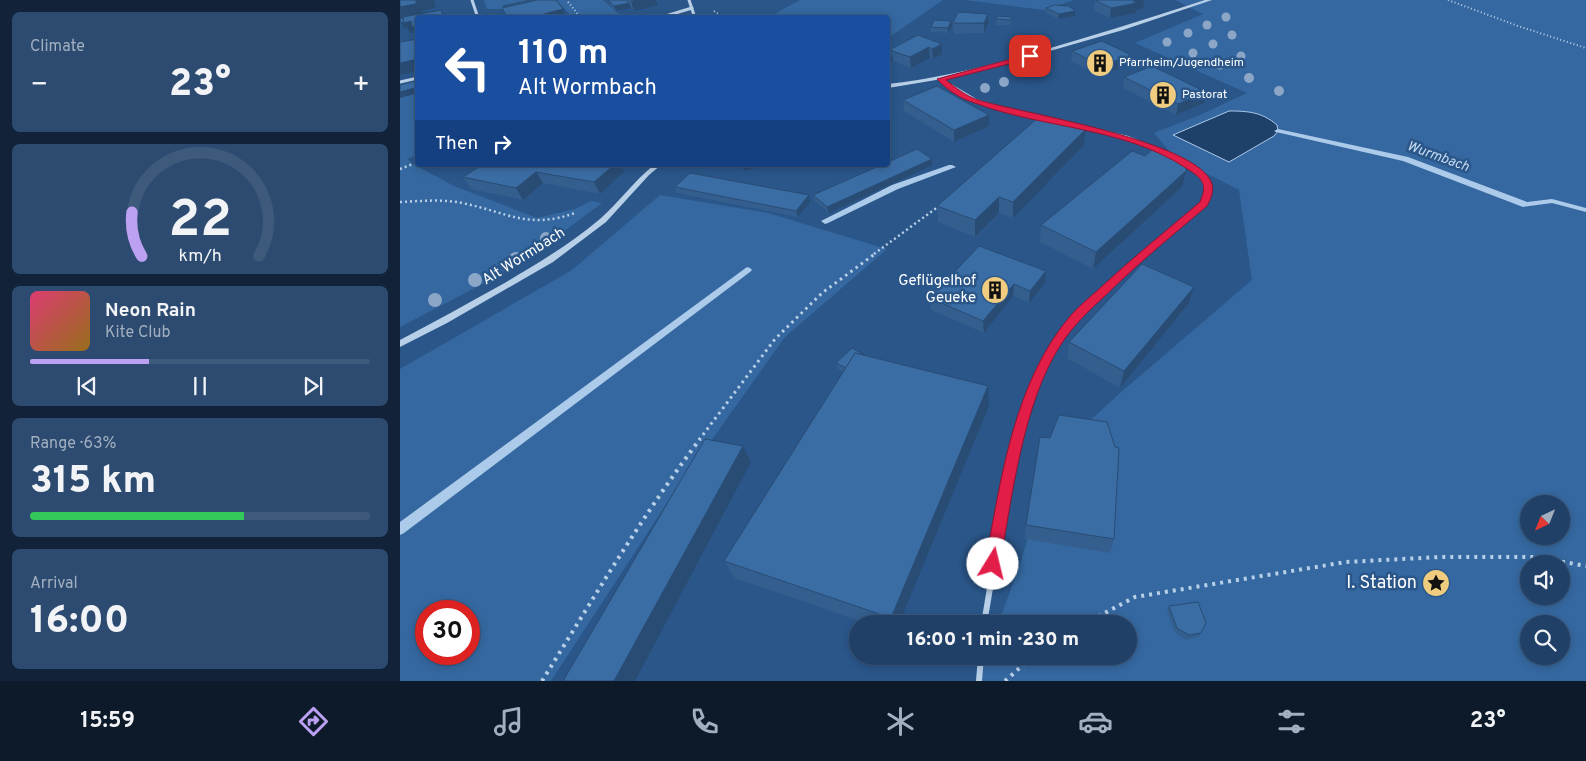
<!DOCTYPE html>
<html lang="en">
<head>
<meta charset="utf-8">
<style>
	body { margin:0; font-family:Overpass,sans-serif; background:#2d4b70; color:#f1f3f6; height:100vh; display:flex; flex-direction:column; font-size:19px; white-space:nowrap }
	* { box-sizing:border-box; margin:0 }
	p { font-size:16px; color:#a2afc0 }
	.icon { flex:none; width:28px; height:28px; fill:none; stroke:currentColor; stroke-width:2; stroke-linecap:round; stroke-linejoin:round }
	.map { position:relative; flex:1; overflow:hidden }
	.side { display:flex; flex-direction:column; gap:12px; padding:12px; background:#122339; width:400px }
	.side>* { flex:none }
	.top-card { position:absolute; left:15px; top:15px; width:475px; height:152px; border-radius:5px; box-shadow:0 2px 8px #0003,0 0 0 1px #3d597b; background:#1a4fa0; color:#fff; overflow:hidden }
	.needle { width:32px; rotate:223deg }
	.tools { position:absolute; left:1120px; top:495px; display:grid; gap:10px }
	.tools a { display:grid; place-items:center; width:50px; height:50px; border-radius:50%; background:#204067; box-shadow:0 2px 8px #0003,0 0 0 1px #3d597b; font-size:25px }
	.speed { position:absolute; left:15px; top:600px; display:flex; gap:10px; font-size:25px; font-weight:700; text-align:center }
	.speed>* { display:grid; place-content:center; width:65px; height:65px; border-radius:50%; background:#204067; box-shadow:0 2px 8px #0003,0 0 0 1px #3d597b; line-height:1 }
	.speed .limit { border:8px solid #d22; background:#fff; color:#111 }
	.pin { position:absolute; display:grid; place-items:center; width:42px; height:42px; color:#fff; margin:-21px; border-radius:10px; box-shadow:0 2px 8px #0006 }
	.me { position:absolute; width:55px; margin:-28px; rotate:9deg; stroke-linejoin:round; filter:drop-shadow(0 0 4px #0008) }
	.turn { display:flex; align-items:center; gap:18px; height:105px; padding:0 20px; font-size:22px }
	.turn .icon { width:65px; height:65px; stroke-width:2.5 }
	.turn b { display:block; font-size:35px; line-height:42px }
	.then { display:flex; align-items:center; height:48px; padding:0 20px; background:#0003; gap:10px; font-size:19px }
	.big { font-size:38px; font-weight:800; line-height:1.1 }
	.side .widget { flex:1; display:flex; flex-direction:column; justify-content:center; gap:8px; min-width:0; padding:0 18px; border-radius:8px; background:#2d4b70 }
	.side .dial { align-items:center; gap:0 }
	.dial svg { height:130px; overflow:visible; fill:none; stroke:#3d597b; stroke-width:7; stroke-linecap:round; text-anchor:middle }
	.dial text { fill:#f1f3f6; stroke:none }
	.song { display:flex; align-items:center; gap:15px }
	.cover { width:60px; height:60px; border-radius:8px; background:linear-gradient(135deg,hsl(340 70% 55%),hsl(40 70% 35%)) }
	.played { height:5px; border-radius:2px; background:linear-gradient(90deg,#bca0f2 35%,#3d597b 35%) }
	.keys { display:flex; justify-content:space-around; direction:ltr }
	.heat { display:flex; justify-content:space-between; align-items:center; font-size:28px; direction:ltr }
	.charge { height:8px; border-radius:4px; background:linear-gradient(90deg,#34c759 63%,#3d597b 0) }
	.trip { position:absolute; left:449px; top:615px; width:288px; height:50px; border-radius:25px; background:#204067; box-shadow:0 2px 8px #0003,0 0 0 1px #3d597b; font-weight:800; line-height:50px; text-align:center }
	.menu { display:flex; height:80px; justify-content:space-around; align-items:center; background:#0d1a29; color:#a2afc0 }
	.menu .icon { width:35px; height:35px }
	.menu .selected { color:#bca0f2 }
	.menu b { font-size:22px; color:#f1f3f6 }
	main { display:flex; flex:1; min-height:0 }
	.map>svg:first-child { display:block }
</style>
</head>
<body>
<main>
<section class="side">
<div class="widget"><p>Climate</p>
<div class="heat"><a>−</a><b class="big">23°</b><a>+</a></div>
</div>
<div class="widget dial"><svg viewBox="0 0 100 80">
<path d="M14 69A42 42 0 1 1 86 69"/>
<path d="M14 69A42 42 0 0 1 8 42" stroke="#bca0f2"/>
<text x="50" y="56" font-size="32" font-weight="700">22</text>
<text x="50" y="72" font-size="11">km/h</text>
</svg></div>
<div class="widget">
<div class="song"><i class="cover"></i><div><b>Neon Rain</b><p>Kite Club</p></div></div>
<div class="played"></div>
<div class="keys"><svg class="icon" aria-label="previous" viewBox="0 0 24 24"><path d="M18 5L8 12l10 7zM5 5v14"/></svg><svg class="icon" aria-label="pause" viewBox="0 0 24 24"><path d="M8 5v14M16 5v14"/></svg><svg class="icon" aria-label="next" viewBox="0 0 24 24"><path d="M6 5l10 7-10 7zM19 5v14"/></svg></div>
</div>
<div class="widget"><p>Range · 63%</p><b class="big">315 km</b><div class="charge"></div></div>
<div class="widget"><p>Arrival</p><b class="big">16:00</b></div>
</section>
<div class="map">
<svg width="1186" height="681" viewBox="0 0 1186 681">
	<rect width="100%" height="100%" fill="#2a5689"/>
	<g fill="#3568a0" fill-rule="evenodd">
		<polygon points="84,0 153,0 110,9 87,9"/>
		<polygon points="157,0 203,0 222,17 172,17"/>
		<polygon points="400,0 543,0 488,38 488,18 369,17"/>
		<polygon points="565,0 674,0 643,10"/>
		<path d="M775,0H1186V681H576L586,656H728V624H598L618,570L654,454L720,393L852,280L839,190L774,157L754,133L800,115L847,93L735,43L803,14ZM1129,504H1161V536H1129ZM1129,564H1161V596H1129ZM1129,624H1161V656H1129Z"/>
		<polygon points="17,80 17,155 7,159 13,164 54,186 137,218 175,209 191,201 202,203 119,265 0,327 0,84"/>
		<path d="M260,195L368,213L487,249L385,337L269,500L151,681H0V369L172,270ZM26,611H69V654H26Z"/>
	</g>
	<path fill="#1e416a" stroke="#accae9" d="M829,111C848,111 862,112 877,125L878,131L874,136L829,162L773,135Z"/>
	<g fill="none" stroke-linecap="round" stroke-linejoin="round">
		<g fill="#accae9" fill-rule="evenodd">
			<polygon points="878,129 1008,157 1127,202 1152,199 1186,208 1186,212 1152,203 1123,207 1003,161 876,132 874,131"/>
			<polygon points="549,165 552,165 556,167 498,189 428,223 425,224 421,221 492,185"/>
			<polygon points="347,267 350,268 352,270 350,272 4,533 0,535 0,522"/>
		</g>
		<g stroke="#b8cfe8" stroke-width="2" stroke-dasharray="1 2.5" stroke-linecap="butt">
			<polyline points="1048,0 1118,26 1186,48"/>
			<polyline points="168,2 181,18"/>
			<polyline points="314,11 324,18"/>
		</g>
		<g stroke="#b8cfe8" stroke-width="2.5" stroke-dasharray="2 3" stroke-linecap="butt">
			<polyline points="0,169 13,164"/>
			<path d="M0,202C21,201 42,199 62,203C107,212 128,230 175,213"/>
			<polyline points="474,254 539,206"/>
		</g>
		<polyline stroke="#b8cfe8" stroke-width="3" stroke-dasharray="2.5 4" stroke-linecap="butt" points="299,440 375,339 422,293 476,253"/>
		<g stroke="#b8cfe8" stroke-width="4" stroke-dasharray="3 5" stroke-linecap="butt">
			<polyline points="684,624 735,597 946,562 1040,557 1136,557 1186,566"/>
			<path d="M142,681C193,599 242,516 300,439"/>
			<polyline points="605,681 633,656"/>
		</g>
		<g stroke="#b8cfe8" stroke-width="3">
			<polyline points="72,0 78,18"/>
			<polyline points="289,0 295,18"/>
			<polyline points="259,18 292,8"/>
			<polyline points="540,79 577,101 611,111"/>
			<polyline points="0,82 18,78"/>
		</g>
		<g stroke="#b8cfe8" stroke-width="4">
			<polyline points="606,110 644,118"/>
			<polyline points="652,120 728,138 766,153"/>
			<path d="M743,254L804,204C810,180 801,174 782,162"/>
		</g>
		<path stroke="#b8cfe8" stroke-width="5" d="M618,440C626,411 634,380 650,354C673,313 710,283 744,253"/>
		<g stroke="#b8cfe8" stroke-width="6">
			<polyline points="584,624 603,510 619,439"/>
			<polyline points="579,681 581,656"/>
		</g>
		<g fill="#b8cfe8" fill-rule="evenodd">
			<path d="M805,0H812L723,30L598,66L542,79L488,88V84C536,79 583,67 630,54C689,37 747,19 805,0Z"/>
			<path d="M254,165H261L249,175L206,222L153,262L47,323L0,347V340C34,322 67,304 101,285C135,265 169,245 200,219C219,202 234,181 254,165Z"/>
		</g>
	</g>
	<g fill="#8ba6c6">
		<circle cx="826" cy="17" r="4.5"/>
		<circle cx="807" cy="25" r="4.5"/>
		<circle cx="788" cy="33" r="4.5"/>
		<circle cx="832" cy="35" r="4.5"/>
		<circle cx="767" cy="42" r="4.5"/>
		<circle cx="813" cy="44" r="4.5"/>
		<circle cx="793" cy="53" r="4.5"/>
		<circle cx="841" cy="56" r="4.5"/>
		<circle cx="820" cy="65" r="4.5"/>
		<circle cx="849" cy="78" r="5"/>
		<circle cx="604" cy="82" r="5"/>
		<circle cx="585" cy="88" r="5"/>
		<circle cx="879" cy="91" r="5"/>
		<circle cx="146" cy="238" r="6"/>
		<circle cx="116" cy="259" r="7"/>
		<circle cx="75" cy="280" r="7"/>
		<circle cx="35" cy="300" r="7"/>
	</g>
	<g fill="#335e8e">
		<polygon points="208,0 256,0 258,5 234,11 231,8 216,11 210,5"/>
		<polygon points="695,0 743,8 736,10 736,13 710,18 694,10"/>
		<polygon points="646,8 675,16 658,19 646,13"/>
		<polygon points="612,17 610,25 596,25 596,19"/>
		<polygon points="551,21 552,26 548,33 531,32 531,27"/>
		<polygon points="553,23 588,24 584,33 554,34"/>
		<polygon points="542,44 542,54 533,59 530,58 511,68 493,61 488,64 489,50"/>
		<polygon points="672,51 731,55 729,65 700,76 671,61"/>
		<polygon points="724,77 804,103 776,115 723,88"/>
		<polygon points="503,100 589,115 589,126 554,142 504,111"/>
		<polygon points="684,145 613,218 599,213 575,237 538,222 537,206"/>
		<polygon points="532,159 533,165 429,213 415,201 413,195"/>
		<polygon points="82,165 221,165 224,172 200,194 143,183 123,200 71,189 63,177"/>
		<polygon points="275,187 410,202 398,217 277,193"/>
		<polygon points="782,187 693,269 640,242 641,225"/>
		<polygon points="579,246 645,283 629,303 613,296 584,333 531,310 530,298"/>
		<polygon points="794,287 789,303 720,388 667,358 669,342"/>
		<polygon points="465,355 588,386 589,406 499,624 468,624 335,578 324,561 443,372 438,369 436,363"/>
		<polygon points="715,447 714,539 710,553 625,539 626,525"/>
		<polygon points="769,606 801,633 798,637 786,640 775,632 767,611"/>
	</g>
	<g fill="#294c74">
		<polygon points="21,0 33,0 35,3 35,8 22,11 22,14 0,18 0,7"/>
		<polygon points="236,0 256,0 258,5 234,11 231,1"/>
		<polygon points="738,0 744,0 743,8 736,10 736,13 710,18 711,8"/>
		<polygon points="229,3 231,8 216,11 214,6"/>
		<polygon points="163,9 166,18 145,18 144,14"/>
		<polygon points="41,10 46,18 40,18"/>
		<polygon points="675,11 675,16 658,19 659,14"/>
		<polygon points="588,14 588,24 584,33 584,23"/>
		<polygon points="18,20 18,36 15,32 10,33 7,28 4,28 1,23"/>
		<polygon points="551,21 552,26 548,33 548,28"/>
		<polygon points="542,44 542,54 533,59 532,49"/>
		<polygon points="529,47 530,58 511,68 510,57"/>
		<polygon points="731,55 729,65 700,76 701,66"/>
		<polygon points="492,56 493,61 488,64 488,58"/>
		<polygon points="18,59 18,71 0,75 0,63"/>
		<polygon points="18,87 18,93 0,98 0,92"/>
		<polygon points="806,92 804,103 776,115 778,104"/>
		<polygon points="589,115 589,126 554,142 554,130"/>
		<polygon points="686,129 684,145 613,218 613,202"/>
		<polygon points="532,159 533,165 429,213 427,207"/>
		<polygon points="214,165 221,165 224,172 200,194 194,182"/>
		<polygon points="342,165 366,165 344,171"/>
		<polygon points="786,171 782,187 693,269 696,252"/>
		<polygon points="136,172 143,183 123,200 116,188"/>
		<polygon points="409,195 410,202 398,217 396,211"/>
		<polygon points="599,197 599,213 575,237 575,220"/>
		<polygon points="646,271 645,283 629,303 630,291"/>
		<polygon points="614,284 613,296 584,333 583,321"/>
		<polygon points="794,287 789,303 720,388 724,371"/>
		<polygon points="588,386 589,406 499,624 492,624 491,618"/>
		<polygon points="343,446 351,462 235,681 214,681"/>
	</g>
	<g fill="#3b6da5" stroke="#294c74">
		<polygon points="0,0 21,0 16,1 16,4 0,7"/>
		<polygon points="130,0 137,0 104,7 103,6"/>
		<polygon points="137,0 156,0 163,9 144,14 147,18 108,18 102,8"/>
		<polygon points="208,0 226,0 229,3 214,6"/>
		<polygon points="695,0 738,0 733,1 737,3 711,8"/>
		<polygon points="655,5 669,6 675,11 659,14 646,8"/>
		<polygon points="41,10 43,15 40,18 18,18 18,26 12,27 11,21 4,23 3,17"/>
		<polygon points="558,12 588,14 584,23 553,23"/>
		<polygon points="163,14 166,18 149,18"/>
		<polygon points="597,16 612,17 610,20 596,19"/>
		<polygon points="3,18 4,22 1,23 0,19"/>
		<polygon points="534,20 551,21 548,28 531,27"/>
		<polygon points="518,35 542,44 532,49 529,47 510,57 489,50"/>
		<polygon points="18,39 18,48 15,49 18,59 0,63 0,42"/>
		<polygon points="702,41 731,55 701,66 672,51"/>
		<polygon points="488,49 493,51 489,50 489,55 492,56 488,58"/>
		<polygon points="752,66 806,92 778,104 724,77"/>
		<polygon points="18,80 18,87 0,92 0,85"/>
		<polygon points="537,86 589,115 554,130 503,100"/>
		<polygon points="640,116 686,129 613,202 599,197 575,220 537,206"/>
		<polygon points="754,148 787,161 786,171 696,252 641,225 732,151 745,156"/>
		<polygon points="517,149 532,159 427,207 413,195 481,165 488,165 488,162"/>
		<polygon points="82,165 214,165 194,182 136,172 116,188 63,177"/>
		<polygon points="290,173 409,195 396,211 275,187"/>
		<polygon points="579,246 646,271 630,291 614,284 583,321 530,298"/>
		<polygon points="742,264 794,287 724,371 669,342"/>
		<polygon points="452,348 465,355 455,353 446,368 436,363"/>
		<polygon points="455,353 588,386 491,618 324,561"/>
		<polygon points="659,415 707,422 715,447 719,448 714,539 626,525 640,437 650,438"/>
		<polygon points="305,439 343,446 214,681 163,681"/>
		<polygon points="798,602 806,623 801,633 789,635 777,628 769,606"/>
	</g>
	<path fill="#e11d48" stroke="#92132f" d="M630,54L633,56L632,58L546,80C556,88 566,96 578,100C621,113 799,141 812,184C814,191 811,199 807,206C773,235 737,264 705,296C688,311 672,327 660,346C623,404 612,497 600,564L598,569L593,572L587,569L585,564C601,480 613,383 671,315C679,306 689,298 699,289C731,259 766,231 800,202C802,197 805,190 803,184C801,177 792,172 786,168C722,126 642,129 572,102C559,98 546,89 537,79Z"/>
	<defs>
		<g id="building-disc" transform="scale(1.4375)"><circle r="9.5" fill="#efcc7f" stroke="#2a5689"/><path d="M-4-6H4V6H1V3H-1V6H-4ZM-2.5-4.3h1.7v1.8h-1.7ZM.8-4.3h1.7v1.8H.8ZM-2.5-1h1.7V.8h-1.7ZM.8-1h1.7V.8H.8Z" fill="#111"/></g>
		<g id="sight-disc" transform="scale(1.4375)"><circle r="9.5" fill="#efcc7f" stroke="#2a5689"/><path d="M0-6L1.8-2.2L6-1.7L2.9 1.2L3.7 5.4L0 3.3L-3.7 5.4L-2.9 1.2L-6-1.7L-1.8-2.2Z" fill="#111"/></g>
	</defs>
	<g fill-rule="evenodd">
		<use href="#building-disc" x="700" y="63"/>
		<use href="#building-disc" x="763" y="95"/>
		<use href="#building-disc" x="595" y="290"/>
		<use href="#sight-disc" x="1036" y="583"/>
	</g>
	<g text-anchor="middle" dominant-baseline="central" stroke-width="5" stroke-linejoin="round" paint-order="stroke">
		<g font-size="12" fill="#fff" stroke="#2a5689" text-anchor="start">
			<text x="719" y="63">Pfarrheim/Jugendheim</text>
			<text x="782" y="95">Pastorat</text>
		</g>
		<g font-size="14" font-style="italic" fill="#c3d9f0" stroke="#2a5689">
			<text transform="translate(1038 157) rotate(20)">Wurmbach</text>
		</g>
		<g font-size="15" fill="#fff" stroke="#2a5689">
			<text transform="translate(124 257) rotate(-32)">Alt Wormbach</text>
		</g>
		<g font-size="15" fill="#fff" stroke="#2a5689" text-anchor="end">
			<text x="576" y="281">Geflügelhof<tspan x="576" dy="17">Geueke</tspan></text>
		</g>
		<g font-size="18" fill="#fff" stroke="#2a5689" text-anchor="end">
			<text x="1017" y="583">I. Station</text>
		</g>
	</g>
</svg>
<div class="tools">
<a><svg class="needle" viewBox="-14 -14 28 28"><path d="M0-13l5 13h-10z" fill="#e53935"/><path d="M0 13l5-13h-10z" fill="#a2afc0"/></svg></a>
<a><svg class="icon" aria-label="sound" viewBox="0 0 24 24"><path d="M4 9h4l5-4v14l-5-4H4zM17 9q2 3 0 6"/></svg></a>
<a><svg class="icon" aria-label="search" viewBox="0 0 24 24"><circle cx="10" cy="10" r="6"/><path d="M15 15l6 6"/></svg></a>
</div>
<div class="speed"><div class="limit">30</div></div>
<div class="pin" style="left:630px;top:56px;background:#d93025"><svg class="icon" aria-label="arrive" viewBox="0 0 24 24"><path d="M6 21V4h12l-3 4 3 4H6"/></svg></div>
<svg class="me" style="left:593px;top:564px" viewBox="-20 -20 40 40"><circle r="19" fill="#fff"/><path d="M0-13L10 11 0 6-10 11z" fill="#e11d48"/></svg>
<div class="trip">16:00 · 1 min · 230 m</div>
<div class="top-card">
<div class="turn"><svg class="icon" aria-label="left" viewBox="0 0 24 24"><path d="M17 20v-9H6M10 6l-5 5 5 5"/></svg><div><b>110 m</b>Alt Wormbach</div></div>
<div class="then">Then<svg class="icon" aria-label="right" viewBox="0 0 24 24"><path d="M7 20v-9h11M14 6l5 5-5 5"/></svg></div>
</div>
</div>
</main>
<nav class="menu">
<b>15:59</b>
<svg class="icon selected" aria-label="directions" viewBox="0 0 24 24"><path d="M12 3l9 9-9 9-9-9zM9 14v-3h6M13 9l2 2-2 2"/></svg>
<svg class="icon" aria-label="music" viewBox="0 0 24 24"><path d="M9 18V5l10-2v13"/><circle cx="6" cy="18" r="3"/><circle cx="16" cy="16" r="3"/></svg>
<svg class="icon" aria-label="phone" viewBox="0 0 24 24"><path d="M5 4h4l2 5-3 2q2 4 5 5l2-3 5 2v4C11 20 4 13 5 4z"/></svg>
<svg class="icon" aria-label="climate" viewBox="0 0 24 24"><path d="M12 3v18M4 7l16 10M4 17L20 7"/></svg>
<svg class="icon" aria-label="car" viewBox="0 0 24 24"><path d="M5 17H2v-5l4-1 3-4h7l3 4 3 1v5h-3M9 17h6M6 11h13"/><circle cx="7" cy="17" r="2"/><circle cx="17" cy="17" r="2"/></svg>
<svg class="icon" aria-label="filters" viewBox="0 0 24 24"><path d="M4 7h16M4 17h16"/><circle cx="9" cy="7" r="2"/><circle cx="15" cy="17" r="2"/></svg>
<b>23°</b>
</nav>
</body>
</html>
